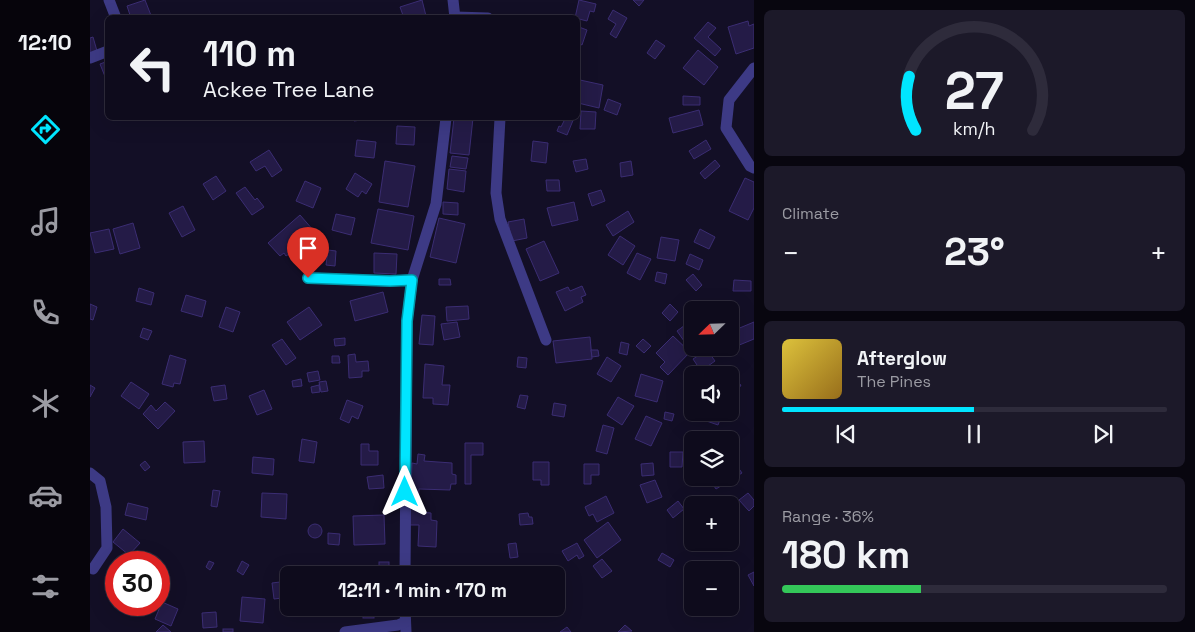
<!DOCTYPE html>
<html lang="en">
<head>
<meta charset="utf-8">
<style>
	body { margin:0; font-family:"Space Grotesk",sans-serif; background:#1c1929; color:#f1f3f6; height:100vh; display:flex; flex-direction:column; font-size:19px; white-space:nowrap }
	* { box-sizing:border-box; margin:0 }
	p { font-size:16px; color:#9b9ba3 }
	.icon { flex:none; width:28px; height:28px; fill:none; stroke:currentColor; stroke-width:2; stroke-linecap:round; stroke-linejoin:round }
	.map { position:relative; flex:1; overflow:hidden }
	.sheet { display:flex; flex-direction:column; gap:10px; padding:10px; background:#08060f; width:441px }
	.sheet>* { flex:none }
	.hud { position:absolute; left:15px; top:15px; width:475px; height:105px; border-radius:8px; box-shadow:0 5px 20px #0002,0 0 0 1px #2e2b3b; background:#0e0b1c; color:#f1f3f6; overflow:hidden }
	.needle { width:32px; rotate:247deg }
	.controls { position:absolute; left:594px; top:301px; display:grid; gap:10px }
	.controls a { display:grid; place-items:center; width:55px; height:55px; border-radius:8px; background:#0e0b1c; box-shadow:0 5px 20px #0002,0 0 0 1px #2e2b3b; font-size:25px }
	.speed { position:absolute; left:15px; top:551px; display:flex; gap:10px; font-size:25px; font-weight:700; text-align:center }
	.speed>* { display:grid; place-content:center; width:65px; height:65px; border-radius:50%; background:#0e0b1c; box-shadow:0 5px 20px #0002,0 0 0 1px #2e2b3b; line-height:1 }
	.speed .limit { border:8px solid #d22; background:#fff; color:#111 }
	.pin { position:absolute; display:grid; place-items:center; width:42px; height:42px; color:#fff; margin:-51px -21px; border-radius:50% 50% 50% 0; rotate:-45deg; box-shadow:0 0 5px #0007 }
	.pin .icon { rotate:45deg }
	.me { position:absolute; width:55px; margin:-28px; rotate:0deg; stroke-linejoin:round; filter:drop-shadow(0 0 4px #0008) }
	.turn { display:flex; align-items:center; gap:18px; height:105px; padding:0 15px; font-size:22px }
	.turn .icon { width:65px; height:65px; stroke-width:2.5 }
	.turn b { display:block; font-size:35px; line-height:42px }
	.big { font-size:38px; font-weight:700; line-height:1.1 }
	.sheet .tile { flex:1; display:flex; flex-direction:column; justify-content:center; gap:8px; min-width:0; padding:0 18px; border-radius:8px; background:#1c1929 }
	.sheet .dial { align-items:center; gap:0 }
	.dial svg { height:130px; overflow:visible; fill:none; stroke:#2e2b3b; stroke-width:7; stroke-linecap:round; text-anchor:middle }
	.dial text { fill:#f1f3f6; stroke:none }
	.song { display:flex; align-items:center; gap:15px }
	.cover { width:60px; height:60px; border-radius:8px; background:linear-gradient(135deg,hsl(50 70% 55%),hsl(40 70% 35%)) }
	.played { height:5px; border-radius:2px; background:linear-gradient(90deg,#00e5ff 50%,#2e2b3b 50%) }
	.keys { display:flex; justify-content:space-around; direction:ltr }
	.heat { display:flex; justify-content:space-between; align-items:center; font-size:28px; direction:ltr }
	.charge { height:8px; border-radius:4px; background:linear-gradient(90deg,#34c759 36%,#2e2b3b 0) }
	.trip { position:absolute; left:190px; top:566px; width:285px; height:50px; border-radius:8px; background:#0e0b1c; box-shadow:0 5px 20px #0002,0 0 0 1px #2e2b3b; font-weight:700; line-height:50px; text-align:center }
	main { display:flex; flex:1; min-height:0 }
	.dock { display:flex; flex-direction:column; width:90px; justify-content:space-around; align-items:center; background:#06040b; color:#9b9ba3 }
	.dock .icon { width:35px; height:35px }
	.dock .selected { color:#00e5ff }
	.dock b { font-size:22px; color:#f1f3f6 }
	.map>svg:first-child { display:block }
</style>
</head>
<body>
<main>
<nav class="dock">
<b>12:10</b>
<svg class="icon selected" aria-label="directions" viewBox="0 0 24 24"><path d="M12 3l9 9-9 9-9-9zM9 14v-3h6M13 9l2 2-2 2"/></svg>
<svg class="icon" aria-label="music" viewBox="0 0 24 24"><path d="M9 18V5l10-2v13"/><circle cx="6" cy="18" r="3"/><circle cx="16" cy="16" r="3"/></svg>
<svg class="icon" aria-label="phone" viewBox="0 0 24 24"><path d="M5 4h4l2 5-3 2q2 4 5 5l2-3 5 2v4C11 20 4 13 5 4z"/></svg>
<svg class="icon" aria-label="climate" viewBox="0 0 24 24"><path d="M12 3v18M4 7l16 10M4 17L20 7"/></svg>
<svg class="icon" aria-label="car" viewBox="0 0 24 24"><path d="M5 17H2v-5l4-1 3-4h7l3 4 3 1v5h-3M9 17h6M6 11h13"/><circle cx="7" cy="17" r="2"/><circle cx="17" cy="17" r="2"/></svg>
<svg class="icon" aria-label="filters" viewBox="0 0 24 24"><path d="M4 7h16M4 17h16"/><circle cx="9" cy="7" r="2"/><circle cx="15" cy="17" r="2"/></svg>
</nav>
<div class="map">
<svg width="664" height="632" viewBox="0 0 664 632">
	<rect width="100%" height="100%" fill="#130f26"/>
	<g fill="#241b47" stroke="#3b2d73">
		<polygon points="55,0 62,18 41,18 37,6"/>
		<polygon points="332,0 336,16 314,18 310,7"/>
		<polygon points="489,0 506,4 504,12 500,11 497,21 485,18"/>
		<polygon points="543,0 554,0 549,6"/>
		<polygon points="523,10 537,18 526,38 520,34 526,24 518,19"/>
		<polygon points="658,21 659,26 664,24 664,48 646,54 638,27"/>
		<polygon points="618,22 626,28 618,37 631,49 625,56 604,38"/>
		<polygon points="489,27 497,30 492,45 488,43"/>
		<polygon points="3,37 7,51 0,54 0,38"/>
		<polygon points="566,40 575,46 565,59 557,53"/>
		<polygon points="608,50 628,67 614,85 593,68"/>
		<polygon points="18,61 18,84 10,64"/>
		<polygon points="490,80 513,85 509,108 488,103"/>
		<polygon points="593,96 610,97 610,105 593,105"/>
		<polygon points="518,99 531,104 527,115 514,110"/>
		<polygon points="609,110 613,125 583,133 579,118"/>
		<polygon points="491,111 506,112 505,129 490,129"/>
		<polygon points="264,118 277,118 278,119 264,121"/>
		<polygon points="364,118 383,118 379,155 360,153"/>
		<polygon points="472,118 484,118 477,135 467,131 469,126 471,127 475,119"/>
		<polygon points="307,126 325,127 324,145 306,144"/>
		<polygon points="267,140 286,142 284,158 265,156"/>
		<polygon points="616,140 621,149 604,159 599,151"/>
		<polygon points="443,141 458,143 456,163 441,161"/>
		<polygon points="179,150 192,170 182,177 175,166 166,171 160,162"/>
		<polygon points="362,156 378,158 376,169 360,167"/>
		<polygon points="496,159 498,169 486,172 483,161"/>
		<polygon points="625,160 630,166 615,179 610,173"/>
		<polygon points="295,161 325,166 318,207 289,202"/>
		<polygon points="541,161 543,175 531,177 530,163"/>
		<polygon points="359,169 376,171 374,192 357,189"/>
		<polygon points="265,173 282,184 276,194 272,191 268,197 256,189"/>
		<polygon points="126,176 136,191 123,200 113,184"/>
		<polygon points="655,178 664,182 664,208 658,220 639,211"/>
		<polygon points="456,180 469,180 470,191 457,191"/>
		<polygon points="215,181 231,188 223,208 206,201"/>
		<polygon points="155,187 165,200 167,198 174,207 162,215 146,193"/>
		<polygon points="511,190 515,201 502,206 498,194"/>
		<polygon points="353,202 368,203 368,215 353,214"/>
		<polygon points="484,202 488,220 462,226 457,208"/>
		<polygon points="93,206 105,230 92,237 79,213"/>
		<polygon points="288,209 324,216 318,250 281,243"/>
		<polygon points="538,211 544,222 523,236 516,225"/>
		<polygon points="246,214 265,218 261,235 242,230"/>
		<polygon points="210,215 237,246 230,253 220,241 213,248 211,246 196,256 194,253 190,256 178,243"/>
		<polygon points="349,218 375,224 366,263 340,257"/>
		<polygon points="434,219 437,238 422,241 418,222"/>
		<polygon points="43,223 50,248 30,254 23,229"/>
		<polygon points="19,229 24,249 5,253 0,233"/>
		<polygon points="610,229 625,237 619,249 604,242"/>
		<polygon points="530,236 545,246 533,265 518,255"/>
		<polygon points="571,237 589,240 585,261 567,258"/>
		<polygon points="454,241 469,273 450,281 436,249"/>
		<polygon points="238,250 246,251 245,266 236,265"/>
		<polygon points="284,253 307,254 306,274 284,273"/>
		<polygon points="547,253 561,259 550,280 537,273"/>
		<polygon points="600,254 613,260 609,270 596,264"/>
		<polygon points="567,272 577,274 575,284 565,281"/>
		<polygon points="603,274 612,285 606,291 596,280"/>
		<polygon points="349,279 360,279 361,285 349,285"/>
		<polygon points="644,280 661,281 661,291 643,291"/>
		<polygon points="492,286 496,295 491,297 493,302 475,311 466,292 478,287 480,291"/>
		<polygon points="49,288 64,293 61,305 46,301"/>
		<polygon points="293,292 298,312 265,321 260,301"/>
		<polygon points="96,295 116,301 112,317 91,311"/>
		<polygon points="0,304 7,307 3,320 0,319"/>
		<polygon points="580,304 588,312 580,321 572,313"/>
		<polygon points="378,306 379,319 357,321 356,307"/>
		<polygon points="136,307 150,312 143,332 129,327"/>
		<polygon points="219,307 232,325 210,340 197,322"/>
		<polygon points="332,315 345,316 343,345 329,344"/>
		<polygon points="602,320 602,346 599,348 587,331"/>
		<polygon points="367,322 370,337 354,340 351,324"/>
		<polygon points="664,322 664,339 642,348 640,342 640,332"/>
		<polygon points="53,328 62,331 58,340 50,337"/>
		<polygon points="583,336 600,352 578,375 570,367 575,362 566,353"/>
		<polygon points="500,337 502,359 466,363 463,341"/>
		<polygon points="255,338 255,345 245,346 244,339"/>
		<polygon points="192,339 206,358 196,365 182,345"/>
		<polygon points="553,339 561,346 554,353 546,346"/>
		<polygon points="531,342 539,344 537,355 529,353"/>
		<polygon points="501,350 508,350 509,356 502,357"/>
		<polygon points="617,350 625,361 611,371 603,359"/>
		<polygon points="265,354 266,362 278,361 279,371 272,371 272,377 259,378 258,355"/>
		<polygon points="80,355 96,360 90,384 84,383 83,387 72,384"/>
		<polygon points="242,356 249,356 250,363 242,363"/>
		<polygon points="428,357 437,358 436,368 427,367"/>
		<polygon points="517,357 531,366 521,382 507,374"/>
		<polygon points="335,364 354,366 352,385 360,385 358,405 343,404 343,398 333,398"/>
		<polygon points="228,371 230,380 219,382 217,373"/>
		<polygon points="551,374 573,381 567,402 545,396"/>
		<polygon points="211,379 212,386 203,387 202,381"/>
		<polygon points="236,381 238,391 231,392 229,382"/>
		<polygon points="643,381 651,385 640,403 640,386"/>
		<polygon points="41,382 59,394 49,409 31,396"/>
		<polygon points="0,385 5,388 0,397"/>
		<polygon points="135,385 137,399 124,401 121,387"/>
		<polygon points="229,385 230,392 222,393 221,387"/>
		<polygon points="174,390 182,409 167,415 159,396"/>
		<polygon points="430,395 438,396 435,409 427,407"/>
		<polygon points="528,397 544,406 532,425 517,415"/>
		<polygon points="257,400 273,406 268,419 262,416 259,423 250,419"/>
		<polygon points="75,402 85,411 68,429 53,414 61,405 66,411"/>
		<polygon points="464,403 476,405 474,417 462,415"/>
		<polygon points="575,412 584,414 582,421 574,419"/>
		<polygon points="610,412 633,412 628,425 608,418"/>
		<polygon points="556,416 572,423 561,446 545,439"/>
		<polygon points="513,425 524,428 517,454 506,451"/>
		<polygon points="212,439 227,442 224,463 209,461"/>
		<polygon points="114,441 115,462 94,463 93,442"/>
		<polygon points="375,443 393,443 393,455 381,455 381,484 375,484"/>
		<polygon points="271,444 279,444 279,451 288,451 288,465 271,465"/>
		<polygon points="580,452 593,452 592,467 580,467"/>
		<polygon points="328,454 335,455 334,461 362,463 362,474 366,475 366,484 361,484 360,490 329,489 328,512 341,513 341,520 347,521 346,547 328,546 329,525 320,525 322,463 327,464"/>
		<polygon points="163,457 184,459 183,475 162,473"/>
		<polygon points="55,461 60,467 55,471 50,465"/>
		<polygon points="443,462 459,462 459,485 451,485 451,480 443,480"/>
		<polygon points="563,463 564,475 552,476 551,464"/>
		<polygon points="645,463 652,473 626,489 620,480 624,478 640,478 640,467"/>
		<polygon points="494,464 509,464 509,475 501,475 501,484 494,484"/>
		<polygon points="293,475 294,488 279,489 277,477"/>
		<polygon points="565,480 572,497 557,503 550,485"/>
		<polygon points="123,490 130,491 127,507 121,506"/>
		<polygon points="172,493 197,494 196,519 171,517"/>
		<polygon points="658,493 664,500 664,506 659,511 649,500"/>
		<polygon points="516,496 524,513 507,522 503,514 499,516 495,507"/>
		<polygon points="588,501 594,509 583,518 577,510"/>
		<polygon points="38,503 58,508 56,520 35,515"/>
		<polygon points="438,513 439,517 442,517 443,524 430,525 429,514"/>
		<polygon points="294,515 295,544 264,545 263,516"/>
		<polygon points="518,522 531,540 507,558 494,540"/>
		<circle cx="225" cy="531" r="7"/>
		<polygon points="33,529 50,543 39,555 23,542"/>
		<polygon points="238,533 250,534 249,545 238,544"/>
		<polygon points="426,543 428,557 420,558 418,544"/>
		<polygon points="487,543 494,556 489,559 487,555 478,561 472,551"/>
		<polygon points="572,553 584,560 580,567 568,560"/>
		<polygon points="512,559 522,571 512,578 503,566"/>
		<polygon points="119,561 124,563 120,570 116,567"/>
		<polygon points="152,561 159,565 153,575 147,571"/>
		<rect x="289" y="562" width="10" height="13"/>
		<polygon points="451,568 455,575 438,575 438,574"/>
		<polygon points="231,572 246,573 246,575 231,575"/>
		<polygon points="664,572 664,586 658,575"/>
		<polygon points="190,582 192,598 184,599 182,583"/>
		<polygon points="152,597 175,599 173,623 150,621"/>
		<polygon points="72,602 88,609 81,626 65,619"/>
		<rect x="273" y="608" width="11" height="10"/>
		<polygon points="126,612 127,627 113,628 112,613"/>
		<polygon points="73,625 81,632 66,632"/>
		<polygon points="535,625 542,631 528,632"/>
		<polygon points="477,627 481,632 470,632"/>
		<rect x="133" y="629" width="10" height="3"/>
	</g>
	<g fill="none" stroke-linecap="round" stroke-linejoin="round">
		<g stroke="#3d3a85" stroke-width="11">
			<polyline points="19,0 26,18"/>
			<polyline points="363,0 365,18"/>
			<polyline points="365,17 398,18"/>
			<polyline points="0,58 18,51"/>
			<polyline points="664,68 639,100 636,128 660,166 664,168"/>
			<polyline points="410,118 406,193 410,219 456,340"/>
			<polyline points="218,278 300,281 322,280"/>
			<polyline points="0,473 10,481 16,507 17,548 3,569"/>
			<polyline points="315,575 317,321 322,280 346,204 356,118"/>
			<polyline points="315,608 316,632"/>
			<polyline points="255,632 308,625 315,622"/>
		</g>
	</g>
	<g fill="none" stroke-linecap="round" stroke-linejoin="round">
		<g stroke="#0095a6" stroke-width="12">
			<polyline id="route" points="218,278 300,281 322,280 317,321 315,492"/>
		</g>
		<use href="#route" stroke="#00e5ff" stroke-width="9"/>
	</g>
</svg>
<div class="controls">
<a><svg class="needle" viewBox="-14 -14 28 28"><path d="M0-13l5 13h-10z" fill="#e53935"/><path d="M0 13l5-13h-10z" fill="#9b9ba3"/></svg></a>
<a><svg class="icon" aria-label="sound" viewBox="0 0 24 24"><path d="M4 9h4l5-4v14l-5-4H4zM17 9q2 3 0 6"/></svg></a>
<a><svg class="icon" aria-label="layers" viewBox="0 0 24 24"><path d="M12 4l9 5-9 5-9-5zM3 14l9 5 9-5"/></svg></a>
<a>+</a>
<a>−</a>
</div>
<div class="speed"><div class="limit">30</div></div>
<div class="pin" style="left:218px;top:278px;background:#d93025"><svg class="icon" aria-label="arrive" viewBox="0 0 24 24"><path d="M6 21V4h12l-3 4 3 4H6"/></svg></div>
<svg class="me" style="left:315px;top:492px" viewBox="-20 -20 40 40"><path d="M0-17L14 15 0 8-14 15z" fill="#00e5ff" stroke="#fff" stroke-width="4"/></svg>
<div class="trip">12:11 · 1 min · 170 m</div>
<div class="hud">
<div class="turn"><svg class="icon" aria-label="left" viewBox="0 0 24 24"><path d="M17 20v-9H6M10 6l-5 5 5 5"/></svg><div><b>110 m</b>Ackee Tree Lane</div></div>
</div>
</div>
<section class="sheet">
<div class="tile dial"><svg viewBox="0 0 100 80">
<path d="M14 69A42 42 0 1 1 86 69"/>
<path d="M14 69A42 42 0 0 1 10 36" stroke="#00e5ff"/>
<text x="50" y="56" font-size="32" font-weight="700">27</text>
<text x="50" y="72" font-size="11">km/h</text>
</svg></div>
<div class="tile"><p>Climate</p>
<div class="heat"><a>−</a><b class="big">23°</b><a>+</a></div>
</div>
<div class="tile">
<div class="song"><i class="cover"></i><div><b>Afterglow</b><p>The Pines</p></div></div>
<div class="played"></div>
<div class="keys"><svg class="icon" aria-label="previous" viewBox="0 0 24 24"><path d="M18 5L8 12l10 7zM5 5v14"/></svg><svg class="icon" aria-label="pause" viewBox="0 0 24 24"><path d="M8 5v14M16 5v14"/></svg><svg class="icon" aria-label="next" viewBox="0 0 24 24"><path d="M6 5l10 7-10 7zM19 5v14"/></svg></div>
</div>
<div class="tile"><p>Range · 36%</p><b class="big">180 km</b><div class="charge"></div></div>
</section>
</main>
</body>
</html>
